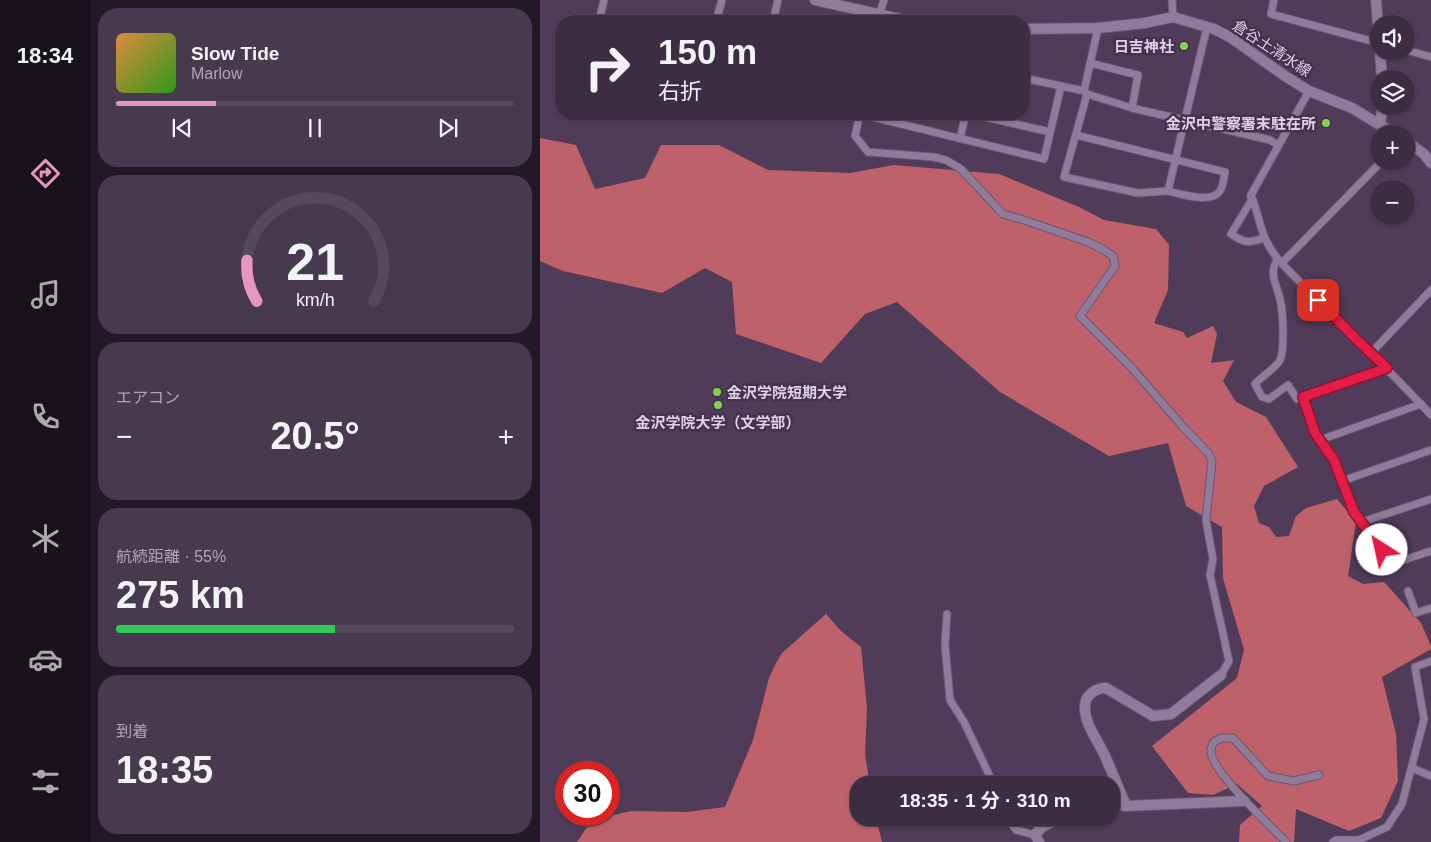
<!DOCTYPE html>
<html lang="ja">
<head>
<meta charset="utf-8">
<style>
	body { margin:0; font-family:Arial,"Noto Sans JP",sans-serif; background:#47394e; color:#f1f3f6; height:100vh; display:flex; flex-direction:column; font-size:19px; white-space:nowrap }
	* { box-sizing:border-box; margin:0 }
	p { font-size:16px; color:#aca8b2 }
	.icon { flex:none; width:28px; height:28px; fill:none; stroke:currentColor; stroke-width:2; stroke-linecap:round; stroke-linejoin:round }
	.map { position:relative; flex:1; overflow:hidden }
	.drawer { display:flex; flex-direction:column; gap:8px; padding:8px; background:#211925; width:450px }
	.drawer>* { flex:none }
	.guide { position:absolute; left:15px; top:15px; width:475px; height:105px; border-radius:20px; box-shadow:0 1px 4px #0004,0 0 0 1px #55495c; background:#3c2d43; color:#f1f3f6; overflow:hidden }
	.buttons { position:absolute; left:830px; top:15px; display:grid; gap:10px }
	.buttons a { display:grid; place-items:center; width:45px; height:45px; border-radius:50%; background:#3c2d43; box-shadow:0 1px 4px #0004,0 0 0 1px #55495c; font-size:25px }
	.speed { position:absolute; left:15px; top:761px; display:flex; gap:10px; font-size:25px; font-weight:700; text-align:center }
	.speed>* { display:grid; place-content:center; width:65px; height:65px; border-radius:50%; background:#3c2d43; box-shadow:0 1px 4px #0004,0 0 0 1px #55495c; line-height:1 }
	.speed .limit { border:8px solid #d22; background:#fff; color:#111 }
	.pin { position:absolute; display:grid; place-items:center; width:42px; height:42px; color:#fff; margin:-21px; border-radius:10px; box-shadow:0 2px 8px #0006 }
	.me { position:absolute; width:55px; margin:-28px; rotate:325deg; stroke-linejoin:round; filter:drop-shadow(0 0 4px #0008) }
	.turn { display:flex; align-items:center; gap:18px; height:105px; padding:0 20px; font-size:22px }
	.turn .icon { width:65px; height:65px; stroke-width:2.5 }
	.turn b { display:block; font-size:35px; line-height:42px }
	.big { font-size:38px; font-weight:700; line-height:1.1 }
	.drawer .widget { flex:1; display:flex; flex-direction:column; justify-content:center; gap:8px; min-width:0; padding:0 18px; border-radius:20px; background:#47394e }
	.drawer .dial { align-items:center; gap:0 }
	.dial svg { height:130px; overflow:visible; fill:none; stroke:#55495c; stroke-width:7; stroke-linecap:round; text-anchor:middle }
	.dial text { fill:#f1f3f6; stroke:none }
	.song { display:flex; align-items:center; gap:15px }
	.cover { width:60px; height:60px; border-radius:8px; background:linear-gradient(135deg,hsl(30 70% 55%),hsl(110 70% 35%)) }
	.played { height:5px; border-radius:2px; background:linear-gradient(90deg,#e797bd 25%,#55495c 25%) }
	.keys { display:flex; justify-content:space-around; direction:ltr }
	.heat { display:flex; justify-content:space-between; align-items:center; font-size:28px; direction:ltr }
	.charge { height:8px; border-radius:4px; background:linear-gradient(90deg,#34c759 55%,#55495c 0) }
	.trip { position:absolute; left:310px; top:776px; width:270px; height:50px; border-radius:20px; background:#3c2d43; box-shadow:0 1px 4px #0004,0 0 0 1px #55495c; font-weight:700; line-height:50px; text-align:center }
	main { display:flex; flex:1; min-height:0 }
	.tab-bar { display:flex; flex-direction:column; width:90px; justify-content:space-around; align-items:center; background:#18121b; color:#aca8b2 }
	.tab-bar .icon { width:35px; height:35px }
	.tab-bar .on { color:#e797bd }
	.tab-bar b { font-size:22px; color:#f1f3f6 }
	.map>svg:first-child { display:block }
</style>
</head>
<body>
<main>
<nav class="tab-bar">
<b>18:34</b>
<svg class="icon on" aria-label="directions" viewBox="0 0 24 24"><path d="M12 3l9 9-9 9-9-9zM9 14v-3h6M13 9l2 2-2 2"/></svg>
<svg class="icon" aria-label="music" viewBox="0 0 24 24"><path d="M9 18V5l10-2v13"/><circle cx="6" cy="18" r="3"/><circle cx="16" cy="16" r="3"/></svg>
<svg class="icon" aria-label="phone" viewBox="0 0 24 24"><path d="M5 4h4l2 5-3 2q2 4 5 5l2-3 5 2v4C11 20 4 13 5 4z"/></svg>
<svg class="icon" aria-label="climate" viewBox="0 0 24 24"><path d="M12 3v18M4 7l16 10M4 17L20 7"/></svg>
<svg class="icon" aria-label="car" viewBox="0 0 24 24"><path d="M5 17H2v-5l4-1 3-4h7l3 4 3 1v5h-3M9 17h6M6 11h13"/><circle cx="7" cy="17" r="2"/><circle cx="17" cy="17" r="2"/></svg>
<svg class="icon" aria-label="filters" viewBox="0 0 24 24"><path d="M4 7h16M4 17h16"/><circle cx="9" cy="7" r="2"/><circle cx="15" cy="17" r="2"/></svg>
</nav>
<section class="drawer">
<div class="widget">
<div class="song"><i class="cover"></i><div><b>Slow Tide</b><p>Marlow</p></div></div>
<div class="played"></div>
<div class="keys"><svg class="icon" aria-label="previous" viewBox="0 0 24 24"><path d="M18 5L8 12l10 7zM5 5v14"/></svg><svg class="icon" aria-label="pause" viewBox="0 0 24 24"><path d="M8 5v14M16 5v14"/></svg><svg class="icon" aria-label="next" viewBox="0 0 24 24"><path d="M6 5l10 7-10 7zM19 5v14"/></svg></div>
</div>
<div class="widget dial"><svg viewBox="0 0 100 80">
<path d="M14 69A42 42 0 1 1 86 69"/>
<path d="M14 69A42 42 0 0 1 8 44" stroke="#e797bd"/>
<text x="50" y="56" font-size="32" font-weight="700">21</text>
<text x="50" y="72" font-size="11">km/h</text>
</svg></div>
<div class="widget"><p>エアコン</p>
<div class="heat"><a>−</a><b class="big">20.5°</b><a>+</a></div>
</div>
<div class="widget"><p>航続距離 · 55%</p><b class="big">275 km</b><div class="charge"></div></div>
<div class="widget"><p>到着</p><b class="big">18:35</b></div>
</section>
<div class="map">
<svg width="891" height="842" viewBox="0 0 891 842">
	<rect width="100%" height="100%" fill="#503c59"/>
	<g fill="#bf616a">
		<polygon points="0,138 36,145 55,189 105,178 121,145 179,145 228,170 310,173 354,165 459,174 539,207 564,220 616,229 629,245 628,290 614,323 643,332 647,338 673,326 677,334 671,363 694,360 683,381 696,402 726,417 758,467 724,486 714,506 719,523 729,527 736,537 749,536 756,516 766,508 797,499 816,522 808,576 823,584 844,582 881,623 891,646 891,649 842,677 856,734 858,781 841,818 809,831 756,809 754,842 699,842 700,825 722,806 697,784 673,795 648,793 612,746 697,678 704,650 683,578 682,527 646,506 628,443 569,456 460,392 357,302 325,314 281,363 196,334 192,282 165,268 122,293 23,271 0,261"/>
		<polygon points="286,614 301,631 321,647 327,708 325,755 330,785 319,785 319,818 336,818 342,842 37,842 52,820 91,811 147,812 185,807 213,740 229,678 236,663 242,653"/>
	</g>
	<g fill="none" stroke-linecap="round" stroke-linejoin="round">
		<g stroke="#685870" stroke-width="9">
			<g id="street">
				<polyline points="632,0 633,17"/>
				<polyline points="734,0 731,14 839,43"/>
				<polyline points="339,15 344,0"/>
				<polyline points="177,17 199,21"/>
				<polyline points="59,21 64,0"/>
				<polyline points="176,21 182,0"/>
				<polyline points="233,21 238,0"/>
				<polyline points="866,50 891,57"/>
				<polyline points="550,63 598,75 592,108"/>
				<polyline points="484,78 544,91 547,94 592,108 730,140 738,145"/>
				<polyline points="544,91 558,28"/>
				<path d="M769,91L711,195C717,209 719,224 725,238C734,260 755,276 771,293C811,334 852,373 891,415"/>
				<polyline points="547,94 524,177 598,193 628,191 667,27"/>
				<polyline points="320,114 315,136 328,152 393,157 406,160 421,169 463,214 484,220 548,242 564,250 573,256 575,266 540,316 591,367 644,428 669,454 672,461 666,520 673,559 670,575 689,661 681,675"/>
				<polyline points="320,114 504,159 521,86"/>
				<polyline points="432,114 510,132"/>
				<path d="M536,135L685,172C684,177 683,186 680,191C672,204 640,194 628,191"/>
				<polyline points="420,138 426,114"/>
				<path d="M711,195V201L691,234C706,244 708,243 725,238"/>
				<path d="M737,259C729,276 736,282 740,299C743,310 745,350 740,360C737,367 720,378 715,384L722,397L729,399L748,385L757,399L847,368"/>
				<polyline points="742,263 842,161"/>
				<polyline points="831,353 891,290"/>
				<polyline points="763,397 775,433 780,440"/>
				<polyline points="881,404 780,440 794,460 814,512 851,564 891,551"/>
				<polyline points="802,481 891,450"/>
				<polyline points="822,522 891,499"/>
				<polyline points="868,591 876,613 891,608"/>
				<polyline points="407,614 405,645 410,700 424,722 454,785"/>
				<polyline points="872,768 891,776"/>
				<polyline points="468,818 476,830 495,835"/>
				<path d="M746,842C729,824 675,775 671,753C670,748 672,746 674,742L681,738H693L728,776L754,781L779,775"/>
				<polyline points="793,842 796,840 819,840 847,827 862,804 884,719 875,667 891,661"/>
			</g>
		</g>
		<g stroke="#685870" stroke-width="12">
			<g id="secondary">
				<polyline points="275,0 369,21"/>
				<polyline points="836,0 839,39"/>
				<polyline points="484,29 558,28 605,23 633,17 674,29 690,37 745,76 769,91 812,108 855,134"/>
				<polyline points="840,51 842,79"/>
				<polyline points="840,123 843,106"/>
				<polyline points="866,141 884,154 891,163"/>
				<polyline points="571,804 586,806 704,801"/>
				<path d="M586,806C579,789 572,772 565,756C558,740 544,724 545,706C545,695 556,688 566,688L613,716L631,714L681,675"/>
				<polyline points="499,842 495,835 502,827 519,818"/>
			</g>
		</g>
		<use href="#street" stroke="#917b9b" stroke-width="7"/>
		<use href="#secondary" stroke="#917b9b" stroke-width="10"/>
	</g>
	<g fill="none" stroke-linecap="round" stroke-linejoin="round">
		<g stroke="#92132f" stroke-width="12">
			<polyline id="route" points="778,300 817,340 847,368 763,397 775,433 794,460 814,512 842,550"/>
		</g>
		<use href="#route" stroke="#e11d48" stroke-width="9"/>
	</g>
	<g fill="#81d050" stroke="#46324e" stroke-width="2">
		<circle cx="644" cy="46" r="5"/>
		<circle cx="786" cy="123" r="5"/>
		<circle cx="177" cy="392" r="5"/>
		<circle cx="178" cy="405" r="5"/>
	</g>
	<g text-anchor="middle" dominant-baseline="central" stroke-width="5" stroke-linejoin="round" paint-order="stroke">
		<g font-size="15" font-weight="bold" fill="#ded2e4" stroke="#46324e" text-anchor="end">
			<text x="634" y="46">日吉神社</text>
			<text x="776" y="123">金沢中警察署末駐在所</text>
			<text x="187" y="392" text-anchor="start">金沢学院短期大学</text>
			<text x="178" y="422" text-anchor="middle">金沢学院大学（文学部）</text>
		</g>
		<g font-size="15" fill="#ded2e4" stroke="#46324e">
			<text transform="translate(732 48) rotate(33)">倉谷土清水線</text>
		</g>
	</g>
</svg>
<div class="buttons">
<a><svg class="icon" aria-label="sound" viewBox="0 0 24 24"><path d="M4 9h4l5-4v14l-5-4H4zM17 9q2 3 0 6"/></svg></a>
<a><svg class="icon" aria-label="layers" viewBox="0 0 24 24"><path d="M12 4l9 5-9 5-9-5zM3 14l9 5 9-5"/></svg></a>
<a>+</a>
<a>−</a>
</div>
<div class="speed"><div class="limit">30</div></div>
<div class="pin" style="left:778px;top:300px;background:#d93025"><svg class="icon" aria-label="arrive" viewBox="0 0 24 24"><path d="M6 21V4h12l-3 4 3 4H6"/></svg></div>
<svg class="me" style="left:842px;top:550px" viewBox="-20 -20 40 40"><circle r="19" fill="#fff"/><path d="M0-13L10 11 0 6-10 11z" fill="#e11d48"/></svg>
<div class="trip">18:35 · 1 分 · 310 m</div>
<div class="guide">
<div class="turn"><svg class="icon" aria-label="right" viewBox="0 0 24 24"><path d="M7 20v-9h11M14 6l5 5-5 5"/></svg><div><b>150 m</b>右折</div></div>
</div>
</div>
</main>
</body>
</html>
